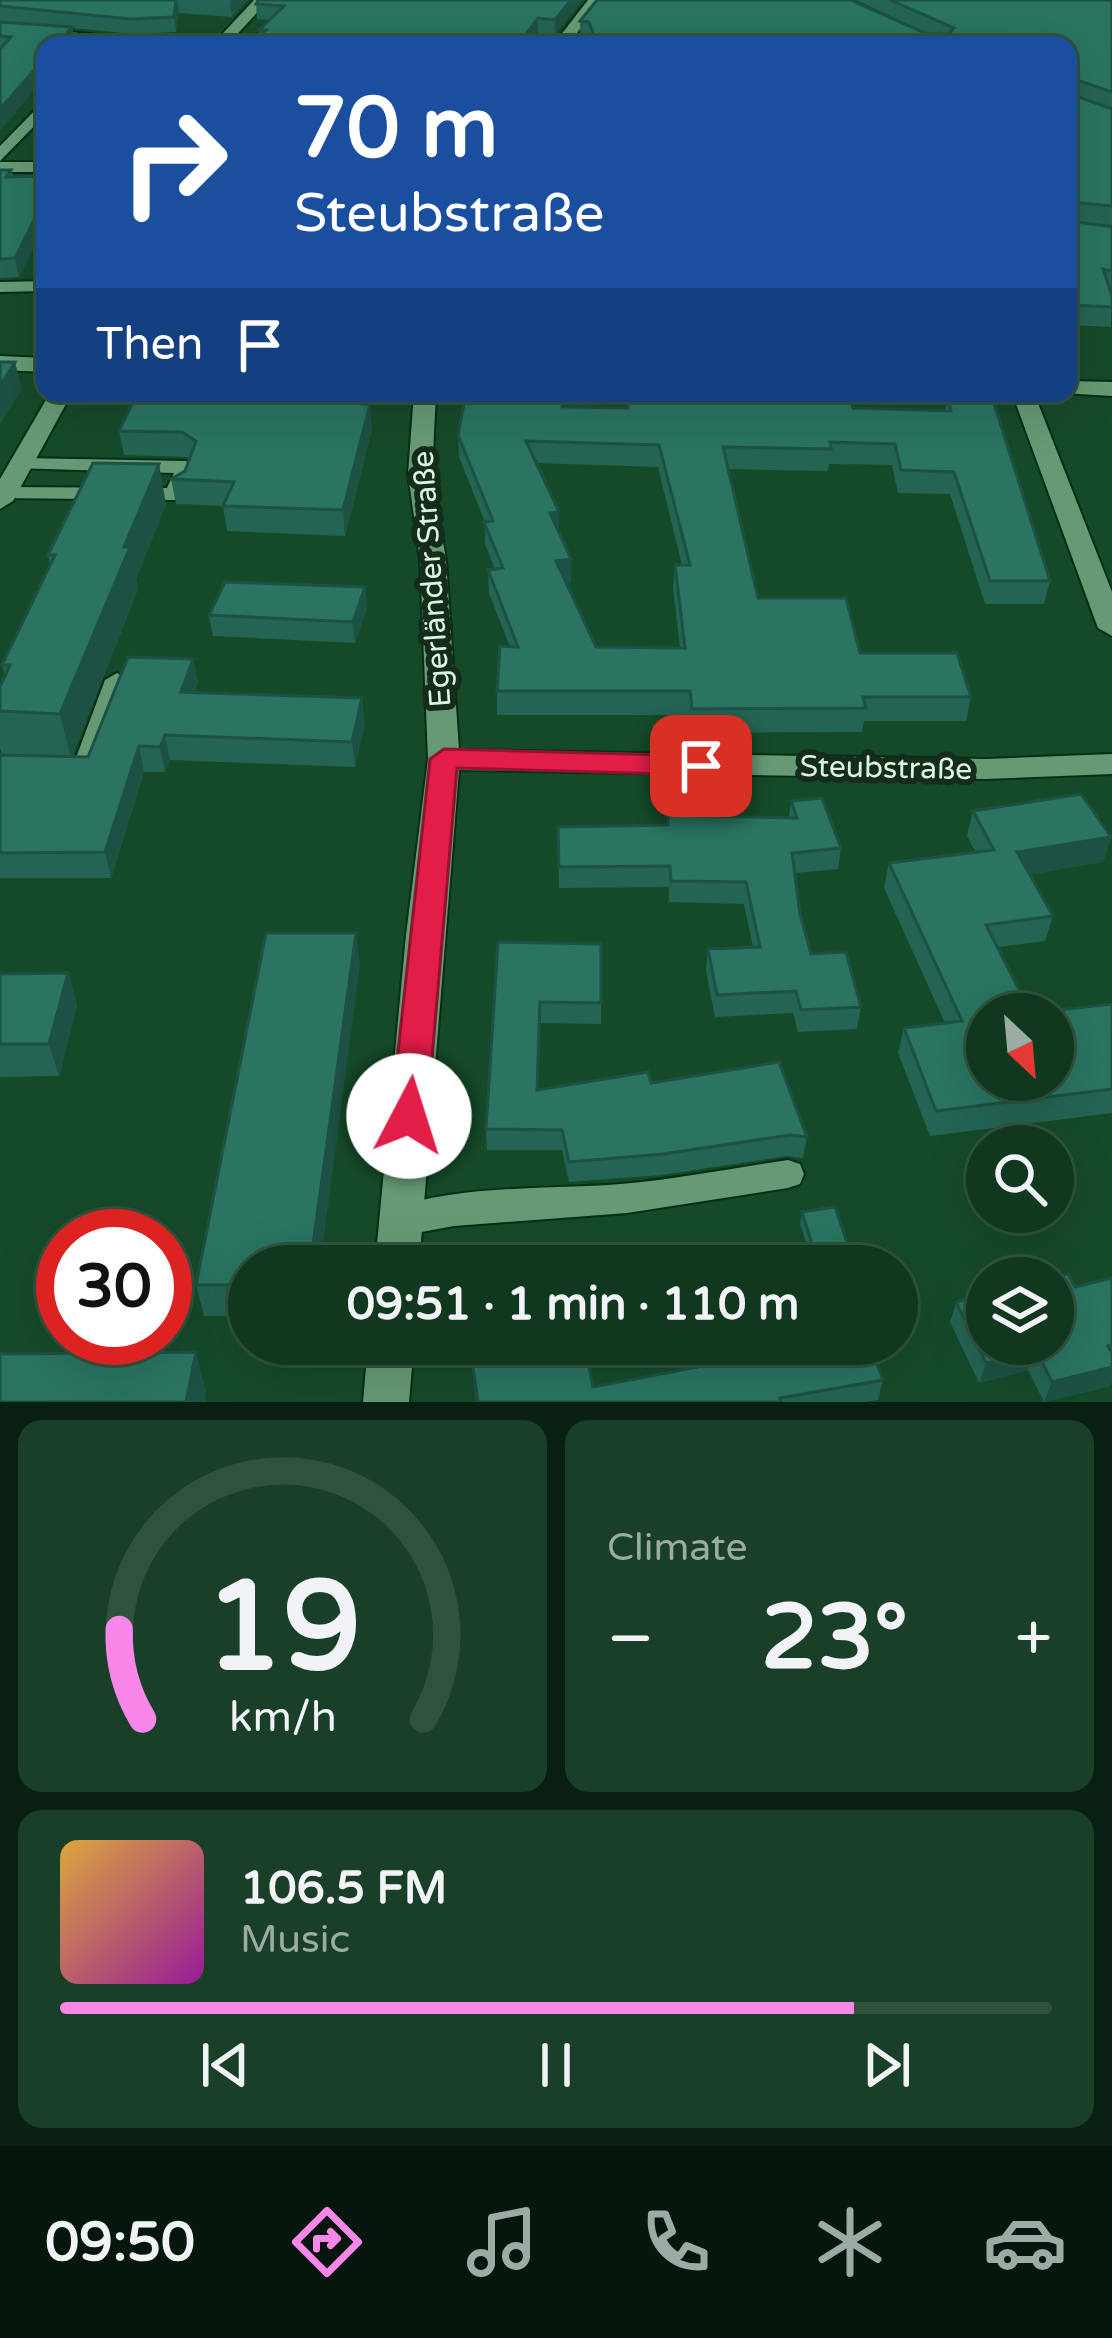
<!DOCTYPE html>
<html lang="en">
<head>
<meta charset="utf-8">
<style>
	body { margin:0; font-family:"Varela Round",sans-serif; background:#193f28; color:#f1f3f6; height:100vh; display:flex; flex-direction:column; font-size:45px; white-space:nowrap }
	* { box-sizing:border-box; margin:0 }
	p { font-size:39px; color:#9caca4 }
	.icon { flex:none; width:66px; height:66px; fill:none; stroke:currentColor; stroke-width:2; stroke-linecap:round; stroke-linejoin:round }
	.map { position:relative; height:1402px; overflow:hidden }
	.side { display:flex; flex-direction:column; gap:18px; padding:18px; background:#091f11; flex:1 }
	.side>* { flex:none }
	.top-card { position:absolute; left:36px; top:36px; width:1041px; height:366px; border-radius:24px; box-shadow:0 12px 48px #0002,0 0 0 3px #30523d; background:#1a4fa0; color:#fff; overflow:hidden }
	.needle { width:78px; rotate:154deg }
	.tools { position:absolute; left:966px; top:993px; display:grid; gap:24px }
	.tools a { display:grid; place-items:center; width:108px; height:108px; border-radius:50%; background:#10381f; box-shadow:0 12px 48px #0002,0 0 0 3px #30523d; font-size:60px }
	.speed { position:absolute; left:36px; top:1209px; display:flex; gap:24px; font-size:60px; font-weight:700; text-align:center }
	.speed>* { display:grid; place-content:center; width:156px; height:156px; border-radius:50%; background:#10381f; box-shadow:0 12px 48px #0002,0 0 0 3px #30523d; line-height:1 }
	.speed .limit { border:18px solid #d22; background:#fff; color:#111 }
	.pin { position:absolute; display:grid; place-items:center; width:102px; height:102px; color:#fff; margin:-51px; border-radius:24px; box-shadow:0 6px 18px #0006 }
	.me { position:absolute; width:132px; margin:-66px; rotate:5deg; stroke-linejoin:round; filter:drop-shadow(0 0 9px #0008) }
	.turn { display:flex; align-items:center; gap:42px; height:252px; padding:0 60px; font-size:54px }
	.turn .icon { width:156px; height:156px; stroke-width:2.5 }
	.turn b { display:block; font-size:84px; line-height:102px }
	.then { display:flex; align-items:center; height:114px; padding:0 60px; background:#0003; gap:24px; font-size:45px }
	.big { font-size:90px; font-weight:800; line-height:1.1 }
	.side .card { flex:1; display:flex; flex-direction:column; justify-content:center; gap:18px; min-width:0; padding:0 42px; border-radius:24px; background:#193f28 }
	.side .dial { align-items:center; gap:0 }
	.dial svg { height:312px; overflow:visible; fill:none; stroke:#30523d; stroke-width:7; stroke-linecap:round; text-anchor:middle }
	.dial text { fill:#f1f3f6; stroke:none }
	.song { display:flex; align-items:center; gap:36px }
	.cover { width:144px; height:144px; border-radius:18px; background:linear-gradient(135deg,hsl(40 70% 55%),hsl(300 70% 35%)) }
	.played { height:12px; border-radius:6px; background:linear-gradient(90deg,#f987e9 80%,#30523d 80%) }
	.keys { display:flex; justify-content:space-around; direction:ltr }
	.heat { display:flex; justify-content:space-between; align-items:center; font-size:66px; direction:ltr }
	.side .tiles { flex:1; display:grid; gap:18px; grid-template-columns:1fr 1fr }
	.card:last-child { grid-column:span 2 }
	.trip { position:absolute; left:228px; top:1245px; width:690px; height:120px; border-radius:60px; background:#10381f; box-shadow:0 12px 48px #0002,0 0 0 3px #30523d; font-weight:800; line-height:120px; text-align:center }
	.tabs { display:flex; height:192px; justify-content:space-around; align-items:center; background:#06160c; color:#9caca4 }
	.tabs .icon { width:84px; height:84px }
	.tabs .on { color:#f987e9 }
	.tabs b { font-size:54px; color:#f1f3f6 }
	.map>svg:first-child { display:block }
</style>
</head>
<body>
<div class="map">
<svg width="1112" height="1402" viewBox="0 0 1112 1402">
	<rect width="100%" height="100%" fill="#154a29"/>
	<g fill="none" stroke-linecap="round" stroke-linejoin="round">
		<g stroke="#042e15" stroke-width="4">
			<g id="lane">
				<polygon points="45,281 45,291 0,292 0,282"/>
				<polygon points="21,458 186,461 196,467 185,494 175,500 0,498 0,488 5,487 167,488 174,473 14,468 14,460"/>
				<polygon points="117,673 129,680 100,763 87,771 78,769 74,763 105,680"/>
				<path d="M788,1160L800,1164L804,1174L800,1184L788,1188L627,1213L454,1226L400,1236L388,1232L383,1221L388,1210C459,1184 546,1190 621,1184C677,1179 733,1168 788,1160Z"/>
			</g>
		</g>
		<g stroke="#042e15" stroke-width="4">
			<g id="street">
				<polygon points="254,0 269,0 227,45 212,45"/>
				<polygon points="588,0 602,0 568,45 553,45"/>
				<polygon points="0,25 158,41 165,45 0,33"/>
				<polygon points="45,100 45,115 0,161 0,146"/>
				<polygon points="0,356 45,358 45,372 0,370"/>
				<polygon points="1068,381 1112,382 1112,396 1061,393 1068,393"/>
				<polygon points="50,393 72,393 13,501 0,509 0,479"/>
				<polygon points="414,393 436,393 432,474 446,560 459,750 986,759 1112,754 1112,774 986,779 459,770 419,1266 375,1266 406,935 428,759 420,560 408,474"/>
				<polygon points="1012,393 1034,393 1112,592 1112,636 1098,628"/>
				<polygon points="368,1344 414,1344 409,1402 363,1402"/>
			</g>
		</g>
		<g stroke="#042e15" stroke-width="4">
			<rect id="secondary" x="0" y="162" width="45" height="10"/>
		</g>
		<use href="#lane" fill="#669a75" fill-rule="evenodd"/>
		<use href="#street" fill="#669a75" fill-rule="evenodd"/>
		<use href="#secondary" fill="#669a75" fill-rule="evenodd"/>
	</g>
	<g fill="#246453" fill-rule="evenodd">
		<polygon points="0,0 248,0 232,17 179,13 176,32 133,34 72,28 75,43 45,45 45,78 0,130 0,22 64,27 0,21"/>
		<polygon points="582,0 555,35 260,37 259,30 269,20 257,19 256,4"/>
		<polygon points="856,0 1112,0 1112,225 1069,221 1112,227 1111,327 1068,325 1068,45 591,45 588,37 580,37 580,21 929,34"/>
		<polygon points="0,170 11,170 13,176 45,176 45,224 19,277 0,278"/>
		<polygon points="147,393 319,393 319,395 364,395 372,428 345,536 227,531 223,506 176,504 171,479 185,471 190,459 186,457 124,455 119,431"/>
		<path d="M564,393L563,407L627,408L945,410L947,396L1050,581L1044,604H985L950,494L898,493L892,465L829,464L828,471L728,469L758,598L860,653L971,697L966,721H864L862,732L690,733L688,715H497V691L510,647L489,593L488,570H495L485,544V522L459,457L458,435ZM536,463L658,467L682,565H675L673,588L680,648L596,647L566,583L571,582V559L559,532Z"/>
		<polygon points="166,504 136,579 138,589 72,756 88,757 193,659 198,683 194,693 365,723 355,767 170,760 165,772 144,772 111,878 0,878 0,755 2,755 0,748 0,687 5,675 2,665 50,564 48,555"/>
		<polygon points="365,587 367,608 355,643 213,636 209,615"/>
		<polygon points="791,801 841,848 838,869 795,873 800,914 811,954 861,1007 857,1029 798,1032 793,1013 715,1017 706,971 708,949 753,947 744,904 669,902 669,887 559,888 558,827 667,825 668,815 789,818"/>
		<polygon points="973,811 1111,837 1103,862 1030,874 1053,916 1045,941 998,947 1031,1013 1112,1004 1112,1113 930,1136 898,1053 904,1028 945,1023 884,888 889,863 976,853 967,836"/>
		<polygon points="498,942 601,944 601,1024 540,1023 538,1090 651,1083 807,1137 803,1158 787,1156 662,1175 569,1182 562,1150 487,1150 486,1129"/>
		<polygon points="360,965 249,1266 249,1316 204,1316 196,1285"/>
		<polygon points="68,973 77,1006 59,1076 0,1077 0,974"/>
		<polygon points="802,1212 855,1266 814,1266 800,1224"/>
		<polygon points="1112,1278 1112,1380 1110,1386 1044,1402 1028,1370 979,1383 950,1322 956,1302 1075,1287"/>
		<polygon points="692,1349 883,1380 878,1400 865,1402 476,1402 472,1360 593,1387 689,1369"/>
	</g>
	<g fill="#1d5144">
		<polygon points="177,0 179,13 176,32 174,17"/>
		<polygon points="232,0 248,0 232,17 230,2"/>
		<polygon points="571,0 582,0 555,35 555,20"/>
		<polygon points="538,18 538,33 530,45 518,45"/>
		<polygon points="72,27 75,43 73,45 56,45"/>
		<polygon points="45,58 45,78 0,130 0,109"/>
		<polygon points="45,198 45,224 19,277 15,258"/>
		<polygon points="15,362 22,389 0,424 0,386"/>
		<polygon points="364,395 366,419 370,404 372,428 345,536 343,510"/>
		<polygon points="159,464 166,504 136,579 138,589 71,758 60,714 124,547"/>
		<polygon points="559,512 559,534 550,513"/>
		<polygon points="571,559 571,582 556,584 556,561"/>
		<polygon points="365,587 367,608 355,643 353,622"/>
		<polygon points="193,659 198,683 185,717 181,692"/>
		<polygon points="362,698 365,723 355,767 352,742"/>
		<polygon points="165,735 170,760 165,772 160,747"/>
		<polygon points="139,746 144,772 111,878 105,852"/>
		<polygon points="1111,837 1103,862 1011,878 1017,852"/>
		<polygon points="356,933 360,965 320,1266 310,1266"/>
		<polygon points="68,973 77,1006 59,1076 49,1044"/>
		<polygon points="1036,1350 1028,1370 979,1383 986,1363"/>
		<polygon points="196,1352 206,1391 205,1402 186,1402"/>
		<polygon points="1112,1367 1112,1380 1110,1386 1044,1402 1052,1382"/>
	</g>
	<g fill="#2a7461" stroke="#1d5144" stroke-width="3" fill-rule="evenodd">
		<polygon points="0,0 176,0 174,17 130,19 0,6"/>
		<polygon points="258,0 571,0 555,20 538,18 518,45 251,45 266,30 259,30 284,6 256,4"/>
		<polygon points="597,0 850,0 927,34 949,34 954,28 890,0 1112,0 1112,92 1068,77 1068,45 597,45 589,22 580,21"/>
		<polygon points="0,22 72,27 56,45 45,45 45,58 0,109 0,49 11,37 0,36"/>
		<polygon points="1068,80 1070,94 1112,109 1112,206 1072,202 1068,206"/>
		<polygon points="0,170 11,170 6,177 45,176 45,198 15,258 0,259"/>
		<polygon points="1068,214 1069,221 1112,227 1112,271 1103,269 1112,296 1112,307 1068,305"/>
		<polygon points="0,362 15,362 0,386"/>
		<polygon points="147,393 309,393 308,395 364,395 362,404 370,404 343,510 223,506 234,482 171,479 185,471 196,441 182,432 119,431 135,398 144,398"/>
		<path d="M466,393H562V407L628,408V393H849L853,408L951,411L947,396L992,397L1050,581H990L954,472L901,470L895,444L830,442L831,449L723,447L758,598H846L860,653H957L971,697H863L866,708L692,709L690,691H497L500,646L518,647L488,570L503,568L484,522L493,521L458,435ZM526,441L659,445L690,565H675L685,648L596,647L556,561L571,559L550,513L559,512Z"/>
		<polygon points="93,463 159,464 124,547 130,547 60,714 0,711 0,687 10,665 2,665 55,555 48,555"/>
		<polygon points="225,582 365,587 353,622 209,615"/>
		<polygon points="128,657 193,659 181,692 362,698 352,742 165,735 160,747 139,746 105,852 0,853 0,755 88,757"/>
		<path d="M1081,794L1111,837L1017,852L1053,916L986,925L1031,1013L1112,1004V1089L936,1111L904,1028L962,1021L889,863L994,850L973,811ZM987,1014H1053V1080H987Z"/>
		<polygon points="822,798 841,848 792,853 800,914 811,954 846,952 861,1007 801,1010 796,991 717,995 708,949 760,947 746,882 671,881 670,866 559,867 558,827 668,825 668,815 797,818 791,801"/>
		<polygon points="266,933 356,933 310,1266 249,1266 249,1285 196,1285"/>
		<polygon points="498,942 601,944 601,1003 540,1002 537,1090 648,1072 651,1083 779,1062 807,1137 790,1135 663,1154 569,1162 562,1130 486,1129"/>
		<polygon points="68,973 49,1044 0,1044 0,974"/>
		<polygon points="835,1207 855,1266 819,1266 802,1212"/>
		<polygon points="1068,1274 1075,1287 1112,1278 1112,1345 1108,1346 1112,1353 1112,1367 1052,1382 1036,1350 986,1363 956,1302 987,1294 987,1344 1053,1344 1053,1278 1051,1278"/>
		<polygon points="570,1344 585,1344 593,1387 697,1367 692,1349 718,1344 870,1344 883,1380 780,1398 781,1402 478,1402 472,1360"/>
		<polygon points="196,1352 186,1402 0,1402 0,1354"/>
	</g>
	<polygon fill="#e11d48" stroke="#92132f" stroke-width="3" points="444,749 701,756 716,766 701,775 457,768 427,1116 422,1126 409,1131 396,1126 391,1116 430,759"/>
	<g text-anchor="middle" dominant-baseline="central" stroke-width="12" stroke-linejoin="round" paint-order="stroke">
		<g font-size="30" fill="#daf6e1" stroke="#152b1c">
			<text transform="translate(432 579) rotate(-94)">Egerländer Straße</text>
			<text transform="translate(886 768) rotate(1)">Steubstraße</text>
		</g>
	</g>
</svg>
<div class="tools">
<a><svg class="needle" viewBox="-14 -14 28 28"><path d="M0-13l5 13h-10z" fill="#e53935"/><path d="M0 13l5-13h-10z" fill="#9caca4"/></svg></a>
<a><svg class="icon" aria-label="search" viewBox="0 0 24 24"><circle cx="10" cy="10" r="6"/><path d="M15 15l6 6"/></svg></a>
<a><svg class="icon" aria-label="layers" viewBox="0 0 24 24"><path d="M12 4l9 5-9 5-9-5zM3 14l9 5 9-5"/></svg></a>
</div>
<div class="speed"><div class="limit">30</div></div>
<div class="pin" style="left:701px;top:766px;background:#d93025"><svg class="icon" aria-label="arrive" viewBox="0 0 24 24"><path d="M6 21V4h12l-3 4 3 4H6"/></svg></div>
<svg class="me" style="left:409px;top:1116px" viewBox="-20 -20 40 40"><circle r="19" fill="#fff"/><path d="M0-13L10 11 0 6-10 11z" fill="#e11d48"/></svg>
<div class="trip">09:51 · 1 min · 110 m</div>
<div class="top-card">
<div class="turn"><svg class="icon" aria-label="right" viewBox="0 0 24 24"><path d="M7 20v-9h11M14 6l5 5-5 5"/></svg><div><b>70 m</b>Steubstraße</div></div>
<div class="then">Then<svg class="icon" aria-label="arrive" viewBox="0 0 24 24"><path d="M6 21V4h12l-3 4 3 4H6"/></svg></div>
</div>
</div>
<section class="side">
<div class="tiles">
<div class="card dial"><svg viewBox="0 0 100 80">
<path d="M14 69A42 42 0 1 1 86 69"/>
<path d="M14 69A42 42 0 0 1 8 46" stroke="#f987e9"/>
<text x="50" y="56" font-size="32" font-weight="700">19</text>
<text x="50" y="72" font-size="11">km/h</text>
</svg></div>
<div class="card"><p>Climate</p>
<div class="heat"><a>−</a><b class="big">23°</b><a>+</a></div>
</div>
<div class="card">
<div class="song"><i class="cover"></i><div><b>106.5 FM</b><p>Music</p></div></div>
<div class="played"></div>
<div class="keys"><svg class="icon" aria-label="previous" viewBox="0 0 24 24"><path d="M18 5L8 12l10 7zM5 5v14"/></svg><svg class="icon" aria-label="pause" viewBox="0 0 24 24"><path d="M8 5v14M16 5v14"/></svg><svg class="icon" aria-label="next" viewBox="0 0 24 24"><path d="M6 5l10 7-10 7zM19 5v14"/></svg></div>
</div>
</div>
</section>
<nav class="tabs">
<b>09:50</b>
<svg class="icon on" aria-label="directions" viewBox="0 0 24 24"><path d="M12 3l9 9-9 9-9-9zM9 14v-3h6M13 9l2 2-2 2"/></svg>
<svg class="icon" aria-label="music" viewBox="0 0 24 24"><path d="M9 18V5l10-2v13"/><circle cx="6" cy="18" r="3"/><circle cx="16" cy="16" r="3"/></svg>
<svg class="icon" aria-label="phone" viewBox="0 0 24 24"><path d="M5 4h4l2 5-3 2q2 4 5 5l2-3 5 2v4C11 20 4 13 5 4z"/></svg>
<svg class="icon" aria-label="climate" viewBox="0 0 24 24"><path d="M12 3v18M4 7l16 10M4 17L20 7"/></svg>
<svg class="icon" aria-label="car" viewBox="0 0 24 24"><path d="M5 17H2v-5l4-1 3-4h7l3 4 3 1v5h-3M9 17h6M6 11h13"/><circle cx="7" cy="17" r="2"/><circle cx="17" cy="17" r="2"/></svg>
</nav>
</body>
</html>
